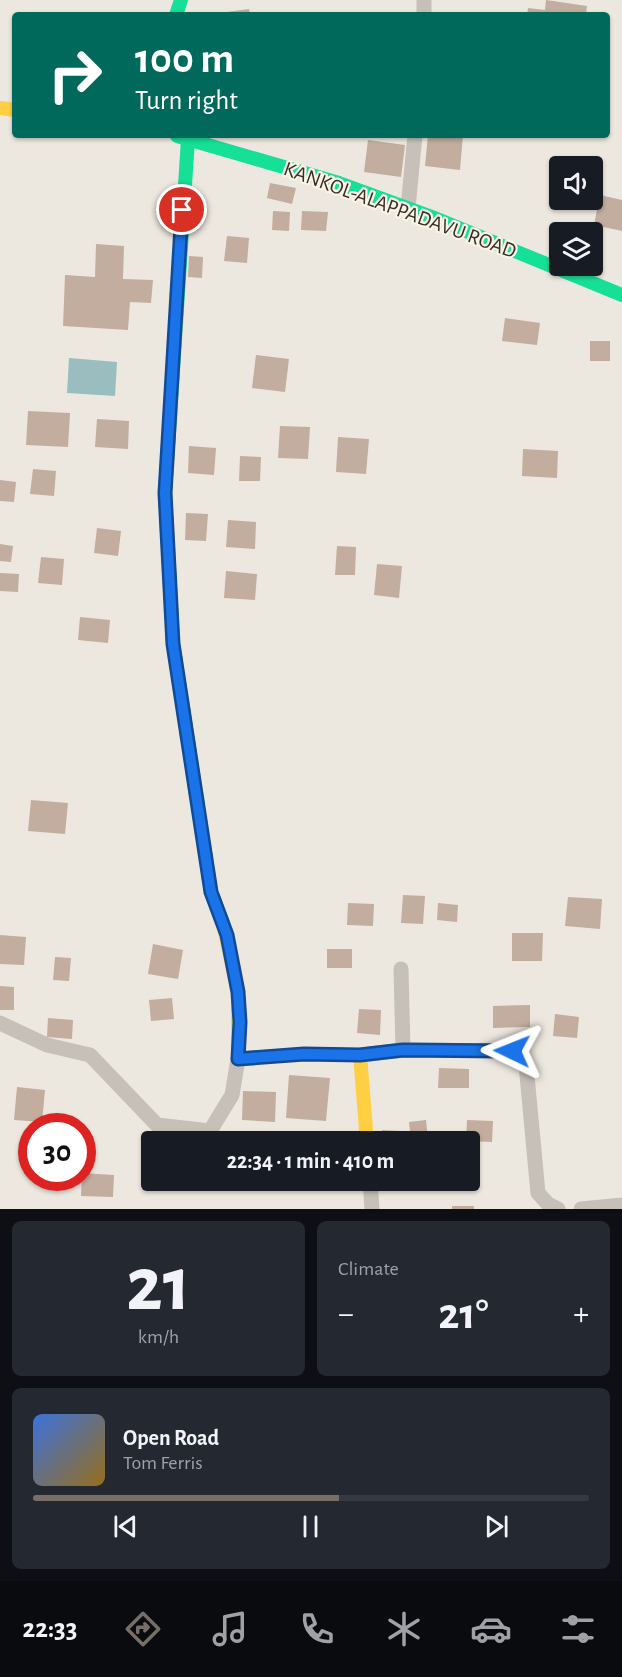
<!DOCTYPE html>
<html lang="en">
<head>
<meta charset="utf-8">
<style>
	body { margin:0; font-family:"Alegreya Sans",sans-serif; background:#242831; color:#f1f3f6; height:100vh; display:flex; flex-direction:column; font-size:22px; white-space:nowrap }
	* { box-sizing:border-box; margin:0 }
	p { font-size:20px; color:#9ea1a6 }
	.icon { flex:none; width:33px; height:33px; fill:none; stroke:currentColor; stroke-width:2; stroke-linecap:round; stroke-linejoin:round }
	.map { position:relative; height:1209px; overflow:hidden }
	.side { display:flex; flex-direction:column; gap:12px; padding:12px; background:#0d0f14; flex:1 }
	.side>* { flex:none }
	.guide { position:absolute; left:12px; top:12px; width:598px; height:126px; border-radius:6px; box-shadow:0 2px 4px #0004; background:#00695c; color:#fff; overflow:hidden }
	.buttons { position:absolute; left:549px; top:156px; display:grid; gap:12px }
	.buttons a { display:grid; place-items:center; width:54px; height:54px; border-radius:6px; background:#171b24; box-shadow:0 2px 4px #0004; font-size:30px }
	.speed { position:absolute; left:18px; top:1113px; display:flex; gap:12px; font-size:30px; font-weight:700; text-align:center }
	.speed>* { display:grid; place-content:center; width:78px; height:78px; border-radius:50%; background:#171b24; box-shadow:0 2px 4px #0004; line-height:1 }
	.speed .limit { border:9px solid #d22; background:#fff; color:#111 }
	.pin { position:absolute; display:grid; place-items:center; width:51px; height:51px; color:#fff; margin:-26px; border:3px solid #fff; border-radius:50%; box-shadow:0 2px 6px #0007 }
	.me { position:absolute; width:66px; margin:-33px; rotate:272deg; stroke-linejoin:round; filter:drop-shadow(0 0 4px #0008) }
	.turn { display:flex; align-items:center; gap:21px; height:126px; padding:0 24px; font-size:27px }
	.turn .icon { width:78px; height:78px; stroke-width:2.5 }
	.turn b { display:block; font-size:42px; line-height:51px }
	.big { font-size:45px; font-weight:600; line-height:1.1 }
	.side .card { flex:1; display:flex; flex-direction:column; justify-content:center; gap:9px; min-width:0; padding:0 21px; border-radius:9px; background:#242831 }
	.side .dial { align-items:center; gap:0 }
	.dial b { font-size:78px; line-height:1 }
	.song { display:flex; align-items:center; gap:18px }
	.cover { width:72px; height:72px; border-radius:9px; background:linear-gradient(135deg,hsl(220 70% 55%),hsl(40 70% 35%)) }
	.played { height:6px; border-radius:3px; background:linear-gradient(90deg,#776e67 55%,#363941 55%) }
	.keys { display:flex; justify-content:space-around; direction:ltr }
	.heat { display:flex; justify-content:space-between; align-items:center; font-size:33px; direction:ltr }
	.side .tiles { flex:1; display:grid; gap:12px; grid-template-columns:1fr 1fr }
	.card:last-child { grid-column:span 2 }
	.trip { position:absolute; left:141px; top:1131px; width:339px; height:60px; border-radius:6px; background:#171b24; box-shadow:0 2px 4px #0004; font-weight:600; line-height:60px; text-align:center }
	.menu { display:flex; height:96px; justify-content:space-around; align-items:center; background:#090b0e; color:#9ea1a6 }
	.menu .icon { width:42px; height:42px }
	.menu .on { color:#776e67 }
	.menu b { font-size:27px; color:#f1f3f6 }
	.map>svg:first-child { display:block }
</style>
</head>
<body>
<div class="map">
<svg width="622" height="1209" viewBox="0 0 622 1209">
	<rect width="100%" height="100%" fill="#ede8df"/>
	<polygon fill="#9abdc0" points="69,358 117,362 115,396 67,393"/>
	<g fill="#c2ad9f">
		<polygon points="546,0 587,6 586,15 527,15 528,8 545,10"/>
		<polygon points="249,9 250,15 227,15 227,12"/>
		<polygon points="428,135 463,135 460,170 425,166"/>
		<polygon points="368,140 405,145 401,177 364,172"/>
		<polygon points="270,183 296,188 292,204 267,198"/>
		<polygon points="600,195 622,200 622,231 594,225"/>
		<polygon points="273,211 290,212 289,231 272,230"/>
		<polygon points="302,211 328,212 326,231 301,230"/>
		<polygon points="227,236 249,238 247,263 224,261"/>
		<polygon points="96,244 124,246 123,279 153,280 151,303 130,302 128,330 63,326 65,275 95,277"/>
		<polygon points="189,256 203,257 202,278 188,277"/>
		<polygon points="505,318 540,323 537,345 502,341"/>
		<rect x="590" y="341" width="20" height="20"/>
		<polygon points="256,355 289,359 285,392 252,388"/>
		<polygon points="28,411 70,413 68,447 26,445"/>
		<polygon points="97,419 129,421 128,449 95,447"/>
		<polygon points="280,426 310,427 308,459 278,458"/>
		<polygon points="338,437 369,439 366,474 336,472"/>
		<polygon points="189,446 216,448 214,475 188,473"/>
		<polygon points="523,449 558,451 557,478 522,476"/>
		<polygon points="240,456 261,457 260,481 239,481"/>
		<polygon points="33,469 56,471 54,496 30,494"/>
		<polygon points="0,480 16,482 14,502 0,501"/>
		<polygon points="186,513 208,514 206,541 185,540"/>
		<polygon points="228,520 256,522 255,549 226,547"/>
		<polygon points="97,528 121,531 118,556 94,553"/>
		<polygon points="0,544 13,546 11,562 0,561"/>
		<polygon points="337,546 356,547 355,575 335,575"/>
		<polygon points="41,557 64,559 62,585 38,583"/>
		<polygon points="377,564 402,566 399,598 374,595"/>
		<polygon points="226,571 257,574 255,600 224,598"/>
		<polygon points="0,573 19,574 18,592 0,591"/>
		<polygon points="80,617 110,620 108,643 78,640"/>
		<polygon points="31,800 68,803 65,834 28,831"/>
		<polygon points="403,895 425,896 423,924 401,923"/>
		<polygon points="568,897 602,899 600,929 565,926"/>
		<polygon points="348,903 374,904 373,926 347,925"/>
		<polygon points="438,903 458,905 457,922 437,920"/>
		<polygon points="512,933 543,933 542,961 512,961"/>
		<polygon points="0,935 26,937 24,965 0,964"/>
		<polygon points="153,944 183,950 178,979 148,974"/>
		<rect x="327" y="949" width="25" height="19"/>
		<polygon points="55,957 71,958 69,981 53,980"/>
		<polygon points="0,986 14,987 14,1010 0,1010"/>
		<polygon points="172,998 174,1019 151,1021 149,1000"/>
		<polygon points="530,1005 530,1027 493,1028 493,1006"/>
		<polygon points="359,1009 381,1010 380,1035 357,1033"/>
		<polygon points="555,1014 579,1017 577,1038 553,1036"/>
		<polygon points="48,1018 73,1020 72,1039 47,1037"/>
		<polygon points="439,1068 469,1069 469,1088 438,1088"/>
		<polygon points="289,1075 330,1078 326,1121 286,1118"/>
		<polygon points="17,1087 45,1090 42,1122 14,1120"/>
		<polygon points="243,1091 276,1092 275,1122 242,1120"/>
		<polygon points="426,1120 428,1139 411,1141 409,1122"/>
		<polygon points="467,1120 493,1121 492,1142 466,1141"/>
		<polygon points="382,1130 400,1131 400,1142 382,1142"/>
		<polygon points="148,1150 152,1151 152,1182 147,1182"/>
		<polygon points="82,1173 114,1175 113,1197 81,1196"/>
		<rect x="452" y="1206" width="22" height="3"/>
	</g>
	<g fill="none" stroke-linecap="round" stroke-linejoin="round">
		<g stroke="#c6c0b8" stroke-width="15">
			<polyline points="424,15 424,0"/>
			<polyline points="408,208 415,135"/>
			<polyline points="401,969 403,1050"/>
			<polyline points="0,1023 47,1045 90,1055 157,1125 210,1131 232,1095 238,1059"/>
			<polyline points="360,1055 403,1050 512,1051 526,1065 538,1193 548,1204 558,1209"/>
			<polyline points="370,1180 372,1209"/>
			<polyline points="581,1209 622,1205"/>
		</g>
		<g stroke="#16e098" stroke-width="14">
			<polyline points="176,15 181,0"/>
			<polyline points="177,136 339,183 432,217 622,295"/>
			<polyline points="188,139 165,493 173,643 211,892 223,923"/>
		</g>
		<g stroke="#ffcf43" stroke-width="14">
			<polyline points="0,108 15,110"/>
			<polyline points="223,923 238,992 238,1059 305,1054 360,1055 367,1142"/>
		</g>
	</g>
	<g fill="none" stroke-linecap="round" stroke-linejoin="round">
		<g stroke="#114b97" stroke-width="15">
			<polyline id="route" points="182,210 165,493 173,644 211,892 227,935 238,992 240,1022 238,1059 304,1054 360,1055 403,1050 512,1051"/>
		</g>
		<use href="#route" stroke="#1a73e8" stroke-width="10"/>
	</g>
	<g text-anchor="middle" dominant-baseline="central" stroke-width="4.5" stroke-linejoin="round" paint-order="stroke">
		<g font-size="21" fill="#372d26" stroke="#fbf3e6">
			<text transform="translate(400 210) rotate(20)">KANKOL-ALAPPADAVU ROAD</text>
		</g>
	</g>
</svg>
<div class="buttons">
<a><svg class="icon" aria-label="sound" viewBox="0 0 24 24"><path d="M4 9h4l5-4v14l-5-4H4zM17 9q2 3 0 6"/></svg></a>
<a><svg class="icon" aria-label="layers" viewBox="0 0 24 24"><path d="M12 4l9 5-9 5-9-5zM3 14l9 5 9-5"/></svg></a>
</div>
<div class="speed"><div class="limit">30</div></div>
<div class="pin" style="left:182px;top:210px;background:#d93025"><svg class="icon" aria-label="arrive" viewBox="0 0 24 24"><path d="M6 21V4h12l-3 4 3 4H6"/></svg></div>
<svg class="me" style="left:512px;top:1051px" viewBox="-20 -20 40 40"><path d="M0-17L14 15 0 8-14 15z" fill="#1a73e8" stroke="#fff" stroke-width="4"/></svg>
<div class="trip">22:34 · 1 min · 410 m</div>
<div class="guide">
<div class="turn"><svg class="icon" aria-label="right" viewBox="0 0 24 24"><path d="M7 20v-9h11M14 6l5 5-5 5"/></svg><div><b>100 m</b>Turn right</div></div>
</div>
</div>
<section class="side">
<div class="tiles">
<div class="card dial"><b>21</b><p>km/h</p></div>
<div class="card"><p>Climate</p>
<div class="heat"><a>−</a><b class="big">21°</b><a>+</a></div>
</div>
<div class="card">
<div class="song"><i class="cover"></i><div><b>Open Road</b><p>Tom Ferris</p></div></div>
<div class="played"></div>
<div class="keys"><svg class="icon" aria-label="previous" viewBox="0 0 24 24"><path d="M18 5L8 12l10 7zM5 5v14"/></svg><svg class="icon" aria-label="pause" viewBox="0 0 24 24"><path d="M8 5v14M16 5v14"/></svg><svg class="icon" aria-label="next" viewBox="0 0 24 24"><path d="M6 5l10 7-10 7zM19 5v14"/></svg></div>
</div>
</div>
</section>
<nav class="menu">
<b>22:33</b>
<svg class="icon on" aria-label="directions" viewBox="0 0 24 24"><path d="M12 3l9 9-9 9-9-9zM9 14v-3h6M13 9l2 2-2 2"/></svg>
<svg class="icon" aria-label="music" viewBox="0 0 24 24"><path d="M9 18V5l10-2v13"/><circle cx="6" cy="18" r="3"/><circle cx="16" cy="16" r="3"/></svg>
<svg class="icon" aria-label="phone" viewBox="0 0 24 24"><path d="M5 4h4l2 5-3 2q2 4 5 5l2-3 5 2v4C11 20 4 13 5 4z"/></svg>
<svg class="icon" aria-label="climate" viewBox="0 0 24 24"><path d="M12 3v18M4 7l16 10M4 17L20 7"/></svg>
<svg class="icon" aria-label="car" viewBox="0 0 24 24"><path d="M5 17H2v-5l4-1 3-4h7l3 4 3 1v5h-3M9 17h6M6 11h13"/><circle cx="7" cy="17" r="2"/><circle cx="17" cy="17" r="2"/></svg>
<svg class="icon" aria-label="filters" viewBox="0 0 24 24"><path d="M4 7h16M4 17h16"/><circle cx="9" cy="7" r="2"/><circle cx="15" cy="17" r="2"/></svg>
</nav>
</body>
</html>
